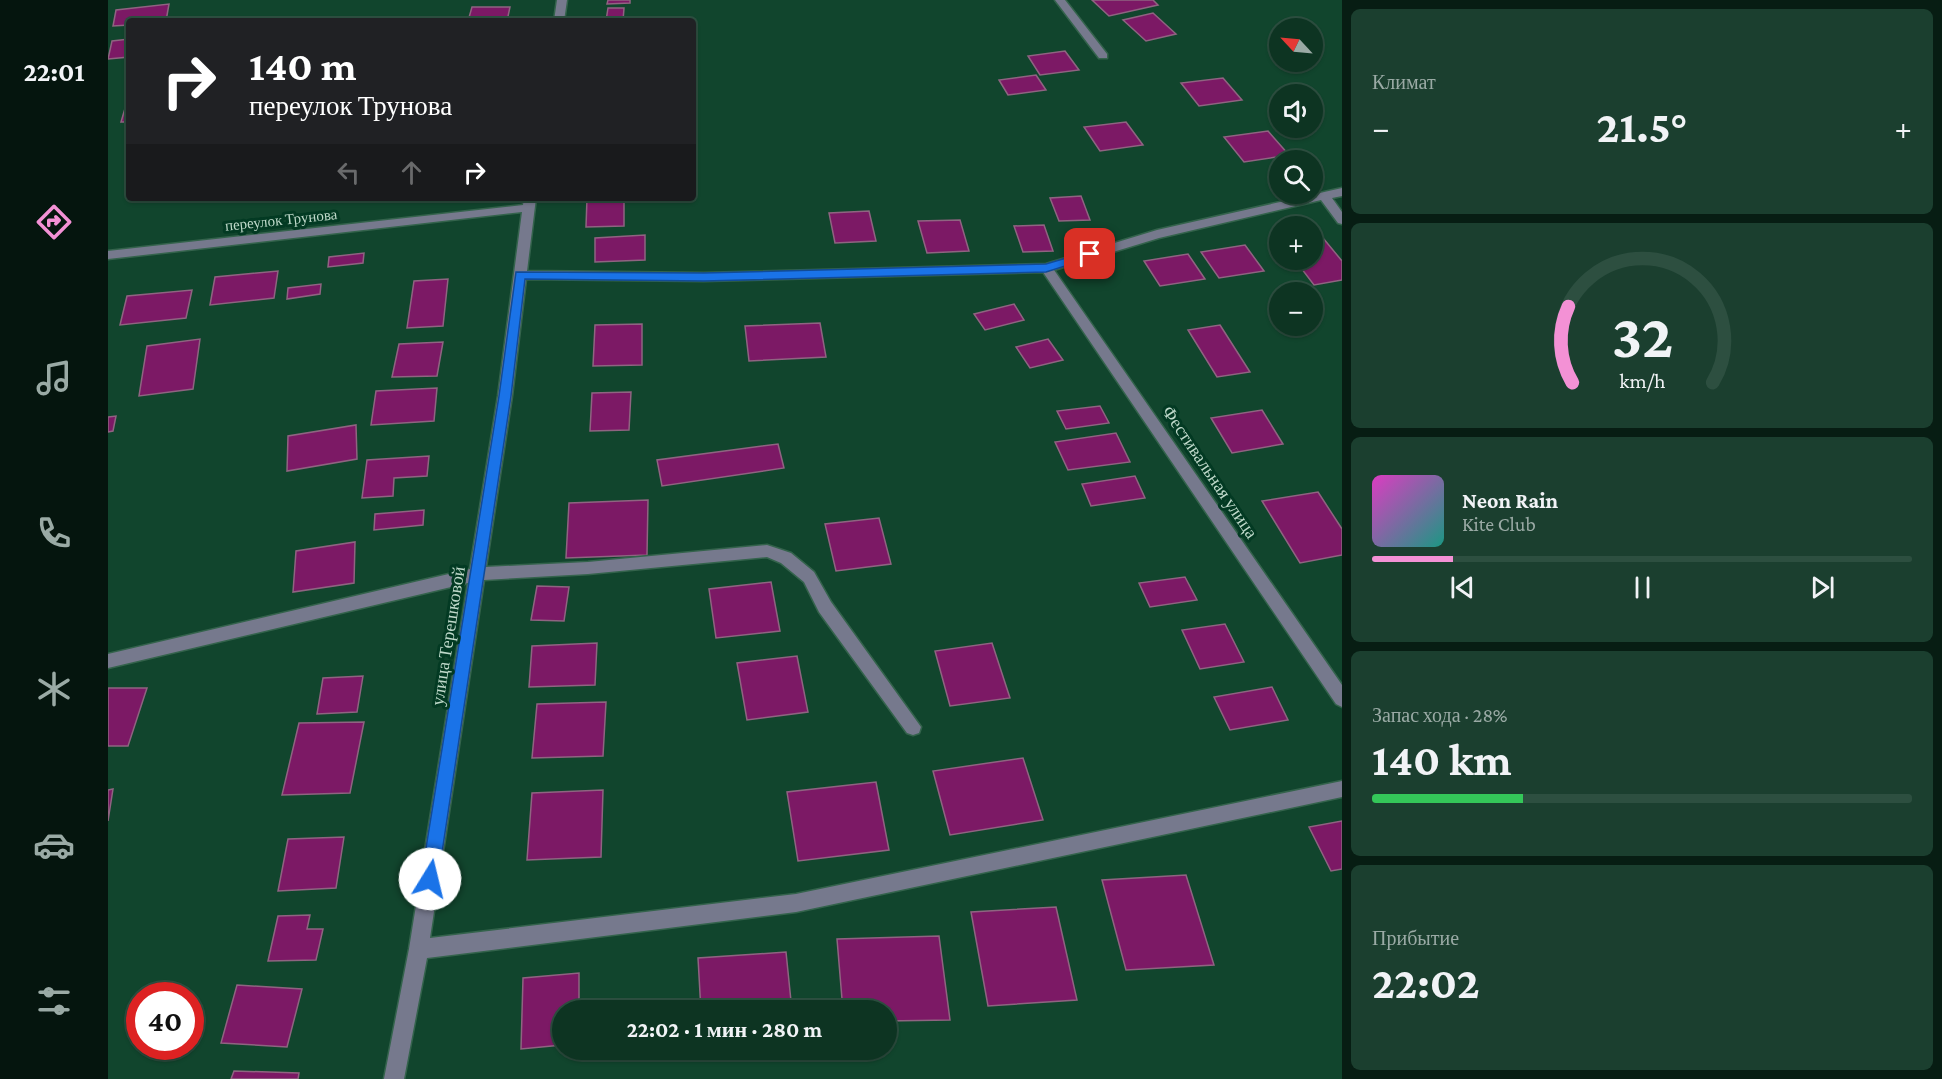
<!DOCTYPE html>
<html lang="ru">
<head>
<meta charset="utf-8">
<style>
	body { margin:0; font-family:"Crimson Pro",serif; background:#1b3f2f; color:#f1f3f6; height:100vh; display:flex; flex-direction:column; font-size:22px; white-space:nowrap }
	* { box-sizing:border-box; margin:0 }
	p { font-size:20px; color:#9aaaa5 }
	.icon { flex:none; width:33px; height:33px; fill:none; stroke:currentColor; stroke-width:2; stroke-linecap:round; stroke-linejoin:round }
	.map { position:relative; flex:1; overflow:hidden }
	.sheet { display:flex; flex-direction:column; gap:9px; padding:9px; background:#071d13; width:600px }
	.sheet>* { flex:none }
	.guide { position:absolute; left:18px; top:18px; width:570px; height:183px; border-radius:6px; box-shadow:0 2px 4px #0004,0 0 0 2px #2d4f40; background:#202124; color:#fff; overflow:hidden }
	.needle { width:39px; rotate:296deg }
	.controls { position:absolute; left:1161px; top:18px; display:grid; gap:12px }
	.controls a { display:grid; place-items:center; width:54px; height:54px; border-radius:50%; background:#0d3422; box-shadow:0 2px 4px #0004,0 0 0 2px #2d4f40; font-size:30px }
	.speed { position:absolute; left:18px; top:982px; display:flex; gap:12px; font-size:30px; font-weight:700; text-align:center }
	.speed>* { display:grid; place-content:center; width:78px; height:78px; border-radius:50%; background:#0d3422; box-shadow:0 2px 4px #0004,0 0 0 2px #2d4f40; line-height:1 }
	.speed .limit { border:9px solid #d22; background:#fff; color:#111 }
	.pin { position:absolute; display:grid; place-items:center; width:51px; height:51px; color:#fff; margin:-26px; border-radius:12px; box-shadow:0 3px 9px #0006 }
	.me { position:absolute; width:66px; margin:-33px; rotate:9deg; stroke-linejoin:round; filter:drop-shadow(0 0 4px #0008) }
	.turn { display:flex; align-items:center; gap:21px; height:126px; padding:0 24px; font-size:27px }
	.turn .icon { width:78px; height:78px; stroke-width:2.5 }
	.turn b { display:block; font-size:42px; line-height:51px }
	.lanes { display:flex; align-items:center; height:57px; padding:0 24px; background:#0003; justify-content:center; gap:30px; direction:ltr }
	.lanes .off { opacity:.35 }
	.big { font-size:45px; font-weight:700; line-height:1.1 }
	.sheet .widget { flex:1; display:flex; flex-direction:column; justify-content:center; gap:9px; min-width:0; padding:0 21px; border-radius:9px; background:#1b3f2f }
	.sheet .dial { align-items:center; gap:0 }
	.dial svg { height:156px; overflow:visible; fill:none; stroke:#2d4f40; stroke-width:7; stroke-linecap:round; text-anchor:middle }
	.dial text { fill:#f1f3f6; stroke:none }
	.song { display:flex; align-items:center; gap:18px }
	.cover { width:72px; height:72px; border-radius:9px; background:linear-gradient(135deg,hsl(310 70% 55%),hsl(170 70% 35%)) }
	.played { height:6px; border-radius:3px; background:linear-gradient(90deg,#f391d5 15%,#2d4f40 15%) }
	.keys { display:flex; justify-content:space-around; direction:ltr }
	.heat { display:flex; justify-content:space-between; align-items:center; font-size:33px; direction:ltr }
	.charge { height:9px; border-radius:4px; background:linear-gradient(90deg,#34c759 28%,#2d4f40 0) }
	.trip { position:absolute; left:444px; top:1000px; width:345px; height:60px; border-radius:30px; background:#0d3422; box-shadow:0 2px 4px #0004,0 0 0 2px #2d4f40; font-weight:700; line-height:60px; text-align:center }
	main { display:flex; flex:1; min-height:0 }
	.menu { display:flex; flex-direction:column; width:108px; justify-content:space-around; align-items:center; background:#05150e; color:#9aaaa5 }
	.menu .icon { width:42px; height:42px }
	.menu .active { color:#f391d5 }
	.menu b { font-size:27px; color:#f1f3f6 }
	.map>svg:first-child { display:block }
</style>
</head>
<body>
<main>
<nav class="menu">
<b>22:01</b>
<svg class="icon active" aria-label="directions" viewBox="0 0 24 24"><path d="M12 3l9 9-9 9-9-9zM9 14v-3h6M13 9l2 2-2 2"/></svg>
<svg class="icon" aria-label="music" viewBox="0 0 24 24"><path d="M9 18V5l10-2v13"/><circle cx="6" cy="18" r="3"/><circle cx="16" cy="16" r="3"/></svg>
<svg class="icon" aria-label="phone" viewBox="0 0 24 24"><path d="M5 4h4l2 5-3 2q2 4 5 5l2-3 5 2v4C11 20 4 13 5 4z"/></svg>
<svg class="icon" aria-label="climate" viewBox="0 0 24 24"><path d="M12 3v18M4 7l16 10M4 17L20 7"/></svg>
<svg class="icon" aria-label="car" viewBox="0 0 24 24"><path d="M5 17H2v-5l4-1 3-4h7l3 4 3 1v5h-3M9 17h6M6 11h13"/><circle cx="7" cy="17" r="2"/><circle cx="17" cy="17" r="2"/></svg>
<svg class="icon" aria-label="filters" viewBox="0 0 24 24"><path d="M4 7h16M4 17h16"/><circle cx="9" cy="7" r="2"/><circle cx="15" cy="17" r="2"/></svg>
</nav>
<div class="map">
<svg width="1234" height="1079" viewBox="0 0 1234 1079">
	<rect width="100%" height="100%" fill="#11452d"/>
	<g fill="#7c1965" stroke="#8f6481" stroke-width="1.5">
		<polygon points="500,0 522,0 522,3 499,4"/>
		<polygon points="984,0 1045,0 1050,5 1001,16"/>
		<polygon points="61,4 58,21 21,21 21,25 5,26 8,10"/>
		<polygon points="364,7 402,7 399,21 360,21"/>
		<polygon points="500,8 516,8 515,21 498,21"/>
		<polygon points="1045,13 1068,34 1038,41 1015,20"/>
		<polygon points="21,39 21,57 0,59 4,41"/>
		<polygon points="957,51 971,70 932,75 920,56"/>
		<polygon points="928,75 938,90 900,95 891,80"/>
		<polygon points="1115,78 1134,100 1091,106 1073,83"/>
		<polygon points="21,95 21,122 13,122"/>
		<polygon points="1018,122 1035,145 992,151 976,127"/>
		<polygon points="1160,131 1181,155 1136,162 1116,137"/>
		<polygon points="973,196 982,220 951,221 942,198"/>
		<polygon points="479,198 516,198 516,226 478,227"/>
		<polygon points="761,211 768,241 727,243 721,213"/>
		<polygon points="852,220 861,251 819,253 810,221"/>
		<polygon points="936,225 945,251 915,252 906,226"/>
		<polygon points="537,235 537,260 487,262 487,238"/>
		<polygon points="1215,238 1234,261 1234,280 1206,285 1187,260 1204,260 1204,240"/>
		<polygon points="1137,245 1156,271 1111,278 1093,252"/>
		<polygon points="256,253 255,263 220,267 221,257"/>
		<polygon points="1080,254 1097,279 1052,286 1036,261"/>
		<polygon points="170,271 166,298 102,305 107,277"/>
		<polygon points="340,279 335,326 299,328 306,281"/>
		<polygon points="213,284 212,294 179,299 180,288"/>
		<polygon points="84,290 78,318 12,325 19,296"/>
		<polygon points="906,304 916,320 877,330 866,314"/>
		<polygon points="712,323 718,357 641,361 637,326"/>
		<polygon points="534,324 534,365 485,366 487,325"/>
		<polygon points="1112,325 1142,372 1109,377 1080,330"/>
		<polygon points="92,339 85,389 31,396 39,346"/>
		<polygon points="940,339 955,360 922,368 908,347"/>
		<polygon points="335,342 329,376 284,377 291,344"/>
		<polygon points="329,388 326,421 263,425 268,391"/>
		<polygon points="523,392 521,430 482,431 484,393"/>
		<polygon points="992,406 1001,423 958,429 949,411"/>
		<polygon points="1154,410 1175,444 1124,453 1103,418"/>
		<polygon points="8,416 5,431 0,432 0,417"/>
		<polygon points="248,425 249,459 179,471 180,436"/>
		<polygon points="1008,433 1022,462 960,470 947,442"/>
		<polygon points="670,444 676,468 554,486 549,460"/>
		<polygon points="321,456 319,476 286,478 285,496 254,498 259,460"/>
		<polygon points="1027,476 1037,498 983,506 974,484"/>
		<polygon points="1210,492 1234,529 1234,555 1192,563 1154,501"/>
		<polygon points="540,500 539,555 458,558 461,503"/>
		<polygon points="316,510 315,525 266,530 267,514"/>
		<polygon points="771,518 783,564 728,571 717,524"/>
		<polygon points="247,542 246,583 185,592 188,551"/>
		<polygon points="1077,577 1089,600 1042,607 1031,583"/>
		<polygon points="663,582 672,631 608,638 601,589"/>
		<polygon points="429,586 461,587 456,621 423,620"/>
		<polygon points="1117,624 1136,662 1092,669 1074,630"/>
		<polygon points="489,643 487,685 421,687 424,646"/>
		<polygon points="884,643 902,698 842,706 827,651"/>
		<polygon points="689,656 700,712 639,720 629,663"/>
		<polygon points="255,676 249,712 209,714 215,678"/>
		<polygon points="1164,687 1180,720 1122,730 1106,697"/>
		<polygon points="0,688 39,688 20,746 0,746"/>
		<polygon points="498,702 495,756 424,758 429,704"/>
		<polygon points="256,722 242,793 174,795 191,723"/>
		<polygon points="915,758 935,820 842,835 825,771"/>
		<polygon points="768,782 781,850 690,861 679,792"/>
		<polygon points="5,789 0,821 0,790"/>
		<polygon points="495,790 493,857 419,860 424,793"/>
		<polygon points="1234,821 1234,869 1223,871 1201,827"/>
		<polygon points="236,837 228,888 170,891 180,839"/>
		<polygon points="1078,875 1106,965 1018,970 994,880"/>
		<polygon points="948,907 969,1000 880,1006 863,912"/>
		<polygon points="202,915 199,929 215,929 208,960 160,961 170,916"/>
		<polygon points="831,936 842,1020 778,1021 778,1011 735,1011 729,939"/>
		<polygon points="678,952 684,1011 593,1011 590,958"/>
		<polygon points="471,973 471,1011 454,1011 454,1045 413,1049 415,978"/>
		<polygon points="129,985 194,989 179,1047 113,1043"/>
		<polygon points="595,1050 687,1050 595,1057"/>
		<polygon points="126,1071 191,1073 190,1079 123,1079"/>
	</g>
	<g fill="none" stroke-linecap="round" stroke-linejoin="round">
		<g stroke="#34634c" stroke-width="3">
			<g id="minor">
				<polygon points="449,0 459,0 456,21 446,21"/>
				<polygon points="947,0 957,0 999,54 999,58 991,58"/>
				<polygon points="1234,188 1234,196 1224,198 1234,212 1234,224 1230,223 1213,200 1051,238 946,270 1234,685 1234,707 1228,704 935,272 596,281 418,279 404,396 378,567 480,562 659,545 683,553 706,572 723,602 813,727 811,733 805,735 799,733 711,612 696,582 673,563 659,557 480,574 376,580 322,938 688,894 1234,781 1234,797 688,912 319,958 296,1079 276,1079 301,949 360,583 0,668 0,654 362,569 390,396 414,212 0,259 0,251 415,205 416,198 428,198 419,271 596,273 938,264 1049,230"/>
			</g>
		</g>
		<use href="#minor" fill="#76798d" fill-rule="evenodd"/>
	</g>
	<polygon fill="#1a73e8" stroke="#114b97" stroke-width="1.5" points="982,251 986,252 986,257 938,272 596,281 417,279 403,396 330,879 327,885 322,887 316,885 313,879 391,396 408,272 596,273 938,264"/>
	<g text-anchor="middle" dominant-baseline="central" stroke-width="6" stroke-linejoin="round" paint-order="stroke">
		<g font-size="15" fill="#bfd9ca" stroke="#033a23">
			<text transform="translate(173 220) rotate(-6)">переулок Трунова</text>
		</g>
		<g font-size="18" fill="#bfd9ca" stroke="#033a23">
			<text transform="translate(1102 472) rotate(56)">Фестивальная улица</text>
			<text transform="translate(340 636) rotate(-81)">улица Терешковой</text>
		</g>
	</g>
</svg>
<div class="controls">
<a><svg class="needle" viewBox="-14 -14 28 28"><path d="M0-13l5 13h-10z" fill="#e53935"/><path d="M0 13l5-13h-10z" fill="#9aaaa5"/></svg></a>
<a><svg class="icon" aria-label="sound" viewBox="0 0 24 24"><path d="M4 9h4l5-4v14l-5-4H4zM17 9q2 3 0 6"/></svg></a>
<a><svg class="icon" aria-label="search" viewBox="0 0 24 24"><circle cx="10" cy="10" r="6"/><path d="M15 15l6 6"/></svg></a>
<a>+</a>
<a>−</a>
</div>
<div class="speed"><div class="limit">40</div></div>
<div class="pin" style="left:982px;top:254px;background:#d93025"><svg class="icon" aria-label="arrive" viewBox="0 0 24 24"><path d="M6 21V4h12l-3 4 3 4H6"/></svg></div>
<svg class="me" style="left:322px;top:879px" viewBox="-20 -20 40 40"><circle r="19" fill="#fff"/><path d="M0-13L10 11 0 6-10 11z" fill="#1a73e8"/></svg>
<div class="trip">22:02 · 1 мин · 280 m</div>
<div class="guide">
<div class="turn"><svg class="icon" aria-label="right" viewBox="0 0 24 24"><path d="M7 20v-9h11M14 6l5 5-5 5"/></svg><div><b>140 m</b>переулок Трунова</div></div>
<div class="lanes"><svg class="icon off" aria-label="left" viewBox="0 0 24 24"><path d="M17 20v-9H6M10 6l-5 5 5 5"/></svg><svg class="icon off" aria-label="ahead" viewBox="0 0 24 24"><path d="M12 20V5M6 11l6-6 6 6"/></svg><svg class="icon" aria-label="right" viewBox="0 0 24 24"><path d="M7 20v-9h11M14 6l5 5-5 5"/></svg></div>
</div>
</div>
<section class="sheet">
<div class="widget"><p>Климат</p>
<div class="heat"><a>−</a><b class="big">21.5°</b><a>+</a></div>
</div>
<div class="widget dial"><svg viewBox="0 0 100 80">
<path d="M14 69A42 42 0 1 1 86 69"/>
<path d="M14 69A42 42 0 0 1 12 30" stroke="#f391d5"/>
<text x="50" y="56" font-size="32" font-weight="700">32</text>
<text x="50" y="72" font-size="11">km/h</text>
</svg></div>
<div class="widget">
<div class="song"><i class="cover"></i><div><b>Neon Rain</b><p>Kite Club</p></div></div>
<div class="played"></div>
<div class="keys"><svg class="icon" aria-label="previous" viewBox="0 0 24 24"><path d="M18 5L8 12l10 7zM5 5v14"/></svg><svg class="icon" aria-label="pause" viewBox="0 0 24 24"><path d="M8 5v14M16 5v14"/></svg><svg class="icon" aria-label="next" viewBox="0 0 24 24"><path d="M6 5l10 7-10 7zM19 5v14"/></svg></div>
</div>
<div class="widget"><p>Запас хода · 28%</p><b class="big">140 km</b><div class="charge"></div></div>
<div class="widget"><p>Прибытие</p><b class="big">22:02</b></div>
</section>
</main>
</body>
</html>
